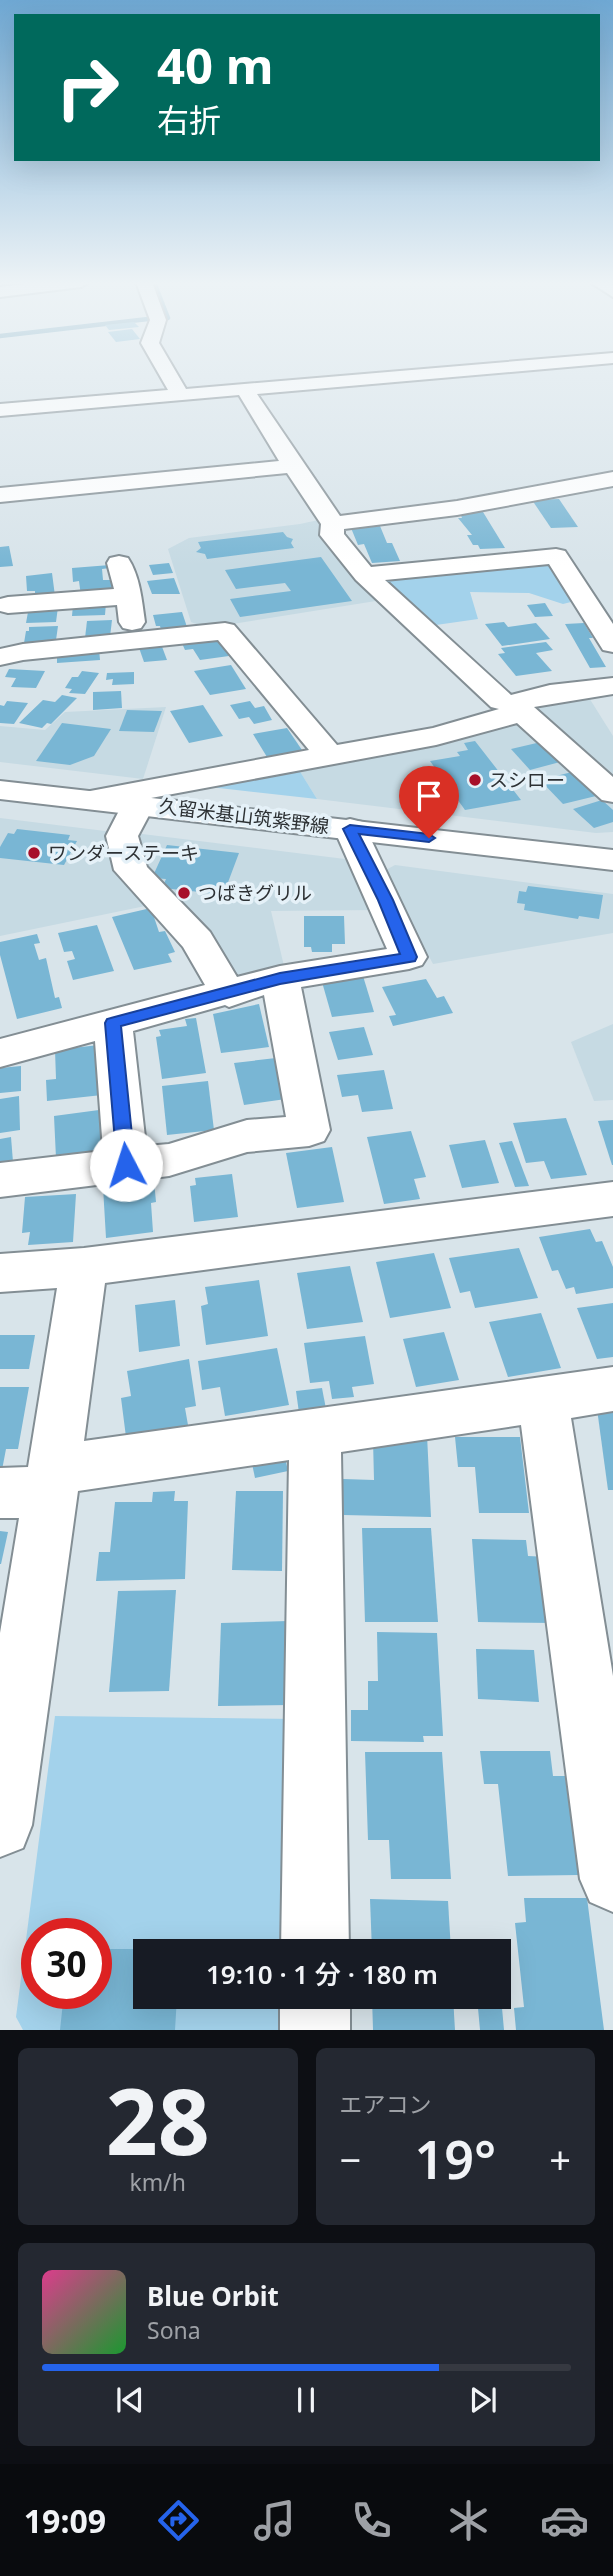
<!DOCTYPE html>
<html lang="ja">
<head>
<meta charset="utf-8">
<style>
	body { margin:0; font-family:"Noto Sans","Noto Sans JP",sans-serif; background:#242831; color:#f1f3f6; height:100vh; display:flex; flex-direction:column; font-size:26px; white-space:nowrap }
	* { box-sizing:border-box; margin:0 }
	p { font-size:23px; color:#9ea1a6 }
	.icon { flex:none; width:38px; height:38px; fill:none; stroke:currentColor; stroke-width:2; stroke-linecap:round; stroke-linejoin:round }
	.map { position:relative; height:2030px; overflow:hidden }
	.sheet { display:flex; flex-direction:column; gap:18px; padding:18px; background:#0d0f14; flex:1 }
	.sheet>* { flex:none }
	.banner { position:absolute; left:14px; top:14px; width:586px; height:147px; border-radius:0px; box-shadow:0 7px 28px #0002; background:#00695c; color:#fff; overflow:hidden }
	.speed { position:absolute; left:21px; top:1918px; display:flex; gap:14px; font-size:35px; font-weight:700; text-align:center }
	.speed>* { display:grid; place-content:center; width:91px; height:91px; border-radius:50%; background:#171b24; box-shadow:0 7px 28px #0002; line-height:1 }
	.speed .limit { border:10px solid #d22; background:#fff; color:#111 }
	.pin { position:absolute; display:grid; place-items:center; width:60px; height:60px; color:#fff; margin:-72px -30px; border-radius:50% 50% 50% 0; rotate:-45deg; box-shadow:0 0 7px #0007 }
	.pin .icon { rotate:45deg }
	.me { position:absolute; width:77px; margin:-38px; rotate:355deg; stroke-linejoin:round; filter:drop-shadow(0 0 5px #0008) }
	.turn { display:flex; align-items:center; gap:24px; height:147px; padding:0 28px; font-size:32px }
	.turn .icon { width:91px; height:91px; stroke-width:2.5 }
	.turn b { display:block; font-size:49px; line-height:60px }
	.big { font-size:52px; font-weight:600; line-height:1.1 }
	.sheet .card { flex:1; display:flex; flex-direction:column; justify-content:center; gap:10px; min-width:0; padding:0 24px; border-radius:10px; background:#242831 }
	.sheet .dial { align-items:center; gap:0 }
	.dial b { font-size:91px; line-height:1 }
	.song { display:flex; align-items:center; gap:21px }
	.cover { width:84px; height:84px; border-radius:10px; background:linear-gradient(135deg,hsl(330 70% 55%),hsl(130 70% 35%)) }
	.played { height:7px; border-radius:4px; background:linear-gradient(90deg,#2563eb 75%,#363941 75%) }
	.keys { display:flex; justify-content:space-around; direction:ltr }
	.heat { display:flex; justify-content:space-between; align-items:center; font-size:38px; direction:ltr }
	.sheet .tiles { flex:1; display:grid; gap:18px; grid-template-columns:1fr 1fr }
	.card:last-child { grid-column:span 2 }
	.trip { position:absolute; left:133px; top:1939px; width:378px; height:70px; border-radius:0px; background:#171b24; box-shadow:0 7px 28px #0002; font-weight:600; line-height:70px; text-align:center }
	.menu { display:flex; height:112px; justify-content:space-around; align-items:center; background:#090b0e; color:#9ea1a6 }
	.menu .icon { width:49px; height:49px }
	.menu .on { color:#2563eb }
	.menu b { font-size:32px; color:#f1f3f6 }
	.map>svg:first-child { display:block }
</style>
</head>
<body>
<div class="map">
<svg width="613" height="2030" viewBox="0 0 613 2030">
	<rect width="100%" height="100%" fill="#d8e4ea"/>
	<g fill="#c6dae3">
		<polygon points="323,519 382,600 226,625 204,627 191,622 168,549 189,538 300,524"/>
		<polygon points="586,693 613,736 613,774 533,705"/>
		<polygon points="166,707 143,779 0,762 0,726 45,730 65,712"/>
		<polygon points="516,718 613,802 613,832 596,833 317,799 296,765"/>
		<polygon points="0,818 113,832 150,905 0,936"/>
		<polygon points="134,833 345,859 377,910 271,911 284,966 238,979 139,866"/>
		<polygon points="395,865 613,894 613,933 433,964 384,871"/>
		<polygon points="613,1024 613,1100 594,1101 571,1042"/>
	</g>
	<g fill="#a3d2eb" fill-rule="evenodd">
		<polygon points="549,564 575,601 563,604 529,593 470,592 478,619 429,626 382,578"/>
		<polygon points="296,765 317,799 210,787 216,781"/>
		<path d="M55,1716L298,1719L294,1951H145V1997H293V2030H23L16,2017ZM37,1934H96V1993H37Z"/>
	</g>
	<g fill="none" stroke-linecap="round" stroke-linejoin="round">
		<g stroke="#5a96b3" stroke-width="4.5">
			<polyline points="154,282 168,318"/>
			<polyline points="0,336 148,319"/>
		</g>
	</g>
	<g fill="#79b6d4">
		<polygon points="134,322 139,327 109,330 105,325"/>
		<polygon points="132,329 140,339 116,342 108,332"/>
		<polygon points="559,499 578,527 551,528 532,500"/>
		<polygon points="483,512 505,548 480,549 478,545 473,545 467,535 472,535 458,518 462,518 460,513"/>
		<polygon points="380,526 387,543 392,543 400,561 372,563 364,544 358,545 351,528"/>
		<polygon points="283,532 287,537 293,539 291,543 294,548 207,559 205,554 196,552 201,548 198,542"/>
		<polygon points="9,546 13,566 0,567 0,547"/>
		<polygon points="321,557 352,601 240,617 230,599 291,591 285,583 236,589 225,570"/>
		<polygon points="169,563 173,573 153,575 149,565"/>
		<polygon points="110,565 110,568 102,569 103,580 112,580 116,593 81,596 79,581 73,582 72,568"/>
		<polygon points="52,573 55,596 35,598 35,591 27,591 26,576"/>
		<polygon points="174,578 180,594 152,594 147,581"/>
		<polygon points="106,603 105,615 72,616 73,605"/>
		<polygon points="545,603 553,616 535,617 527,605"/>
		<polygon points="58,607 56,622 26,623 28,612 23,613 24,608"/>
		<polygon points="182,612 187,627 161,630 160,626 156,626 153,615"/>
		<polygon points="112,620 110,637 85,638 87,621"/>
		<polygon points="504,622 508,627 536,623 550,639 502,646 485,624"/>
		<polygon points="584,623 593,638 589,638 606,667 590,668 565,624"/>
		<polygon points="58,626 56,640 24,643 26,631 29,631 29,627"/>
		<polygon points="216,635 229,656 200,660 193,649 185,650 181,641"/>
		<polygon points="546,642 553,650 536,653 552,671 516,676 498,654 505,653 501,648"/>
		<polygon points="161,644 167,660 144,662 138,645"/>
		<polygon points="99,649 100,660 57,663 57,652"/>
		<polygon points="231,665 246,689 210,695 194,671"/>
		<polygon points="9,669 45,671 36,688 11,687 16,678 5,677"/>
		<polygon points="82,671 99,673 85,694 69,693 72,689 65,688 72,677 78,677"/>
		<polygon points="134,672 134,684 112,685 113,679 106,680 107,673"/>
		<polygon points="121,691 122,708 93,710 93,692"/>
		<polygon points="62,695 77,698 51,724 47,723 42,728 19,723 43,700 55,702"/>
		<polygon points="7,701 28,703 14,724 0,723 0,705 4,706"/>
		<polygon points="250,701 255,708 264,706 272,720 254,724 249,717 239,719 230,705"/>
		<polygon points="203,705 223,736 189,743 170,711"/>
		<polygon points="127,710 162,711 154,732 119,731"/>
		<polygon points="62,723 111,729 94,756 70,765 36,761"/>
		<polygon points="287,728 302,750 267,757 253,734"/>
		<polygon points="475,741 521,800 465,810 430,761 460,756 457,752 468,750 464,743"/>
		<polygon points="541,742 560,762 530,770 511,749"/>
		<polygon points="572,772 596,796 563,804 540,780"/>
		<polygon points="602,800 613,810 613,822 594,828 573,809"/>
		<polygon points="17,829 70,835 68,840 77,841 64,865 0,858 0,847 8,833 14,834"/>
		<polygon points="167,845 239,853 227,885 223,885 219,894 162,888 166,879 152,878"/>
		<polygon points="528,886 603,895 599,919 579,916 578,919 524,910 525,904 517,903 519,891 526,892"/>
		<polygon points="151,908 159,932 165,931 175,952 168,954 172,962 134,970 112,917"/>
		<polygon points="304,916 344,916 345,944 332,944 332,952 312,952 311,947 304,947"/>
		<polygon points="97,925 114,971 73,980 67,961 75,959 72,951 64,952 58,933"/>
		<polygon points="37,934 40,943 34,944 39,960 46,958 55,998 59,997 62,1008 17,1019 0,955 0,942"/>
		<polygon points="363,976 374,1012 332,1017 322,982"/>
		<polygon points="426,979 437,998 444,996 453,1013 393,1026 389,1016 396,1015 382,987"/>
		<polygon points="259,1004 269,1047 221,1053 213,1014"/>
		<polygon points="196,1018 206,1073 162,1079 156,1037 161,1036 159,1030 187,1026 185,1019"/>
		<polygon points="364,1027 373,1055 338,1060 329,1032"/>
		<polygon points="99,1045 102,1095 47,1101 46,1080 56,1079 55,1050"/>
		<polygon points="276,1058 286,1099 244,1105 234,1063"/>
		<polygon points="21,1066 21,1091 0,1093 0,1068"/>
		<polygon points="384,1070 393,1109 362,1112 358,1095 342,1097 337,1075"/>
		<polygon points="208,1081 214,1130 167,1135 162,1086"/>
		<polygon points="19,1096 20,1130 0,1133 0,1099"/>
		<polygon points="99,1110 100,1121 105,1120 108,1151 56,1158 54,1116"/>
		<polygon points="566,1118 587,1175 551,1179 544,1161 526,1163 513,1123"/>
		<polygon points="613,1120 613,1165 612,1165 598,1121"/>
		<polygon points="411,1131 426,1177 414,1179 420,1199 384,1204 367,1137"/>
		<polygon points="11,1137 13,1162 0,1164 0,1139"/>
		<polygon points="485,1140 499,1183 462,1188 449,1145"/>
		<polygon points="512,1141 529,1186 515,1187 499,1143"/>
		<polygon points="332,1147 344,1202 297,1208 286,1153"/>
		<polygon points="232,1174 238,1217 194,1222 190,1186 196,1185 195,1178"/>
		<polygon points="154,1181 156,1202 151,1203 153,1232 106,1238 103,1187"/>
		<polygon points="76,1194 73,1242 28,1245 30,1232 22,1233 25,1197"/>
		<polygon points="590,1229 596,1242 602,1241 613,1267 613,1288 576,1294 574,1287 566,1289 558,1270 552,1271 539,1237"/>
		<polygon points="519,1248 538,1298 475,1308 470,1291 460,1293 449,1258"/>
		<polygon points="434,1253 451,1308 390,1318 376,1262"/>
		<polygon points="350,1266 363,1322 307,1329 297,1273"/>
		<polygon points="259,1280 268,1336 206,1345 201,1306 208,1304 205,1287"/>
		<polygon points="175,1300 180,1346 139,1352 135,1305"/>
		<polygon points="613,1303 613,1357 597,1359 577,1308"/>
		<polygon points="541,1313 561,1368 508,1377 489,1322"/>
		<polygon points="444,1332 459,1380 416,1387 403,1339"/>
		<polygon points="0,1335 35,1335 29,1369 0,1369"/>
		<polygon points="365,1336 374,1384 352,1387 354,1397 332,1399 329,1381 310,1383 304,1343"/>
		<polygon points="277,1348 289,1405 225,1416 220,1387 202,1390 198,1361"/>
		<polygon points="189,1359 196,1406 185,1408 188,1425 126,1437 121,1398 131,1396 127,1371"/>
		<polygon points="0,1387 29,1387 18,1449 6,1449 2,1470 0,1470"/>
		<polygon points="322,1388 326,1409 299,1413 296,1391"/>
		<polygon points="597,1409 613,1410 613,1490 608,1490"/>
		<polygon points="427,1435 431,1517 343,1515 343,1479 374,1480 373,1440"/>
		<polygon points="455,1437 520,1437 529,1513 479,1513 475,1467 458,1467"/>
		<polygon points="284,1453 288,1471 255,1478 251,1459"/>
		<polygon points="175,1491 174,1501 188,1501 185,1579 96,1581 99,1552 110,1552 115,1502 152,1502 153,1492"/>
		<polygon points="236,1491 283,1491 282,1571 232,1570"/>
		<polygon points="362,1528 431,1528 438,1622 365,1622"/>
		<polygon points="0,1531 8,1532 1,1564 0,1564"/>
		<polygon points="472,1539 526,1540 528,1556 548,1557 555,1623 478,1622"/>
		<polygon points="176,1590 169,1691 109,1692 118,1591"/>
		<polygon points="288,1621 290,1705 218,1706 221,1623"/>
		<polygon points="377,1632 437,1633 443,1736 423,1736 424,1742 351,1741 351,1710 368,1710 368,1681 378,1681"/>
		<polygon points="476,1649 534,1650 539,1702 478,1699"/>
		<polygon points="480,1751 550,1751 553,1776 565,1776 579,1875 508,1876 498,1784 484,1784"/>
		<polygon points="365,1752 442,1752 451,1879 391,1879 389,1840 368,1840"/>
		<polygon points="524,1898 587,1898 604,2030 516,2030 514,2008 524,2007 515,1923 526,1922"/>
		<polygon points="370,1899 448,1901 451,1951 372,1951"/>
		<polygon points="96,1949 145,1949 145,1997 177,1997 175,2030 60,2030 64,1993 96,1993"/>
		<polygon points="372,1997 453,1997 455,2030 373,2030"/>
		<polygon points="477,1997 501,1997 504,2030 480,2030"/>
	</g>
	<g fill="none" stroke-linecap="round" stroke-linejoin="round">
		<g stroke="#838e94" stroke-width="4">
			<g id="minor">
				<polygon points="41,282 89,282 81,287 0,297 0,287"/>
				<path d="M136,282H152L166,320L159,343L186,389L613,353V363L257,394L340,516L457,501L613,472V486L457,515L344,529V534L371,567L556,549L565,551L613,624V652L603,650L549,564L385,580L511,695L550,685L613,678V694L534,707L613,777V802L602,800L517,723L436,745L151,798L155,804L138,836L147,867L210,932L237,977L280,966L387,949L334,829L338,822L350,819L362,822L366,829L427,957L422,965L409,969L301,987L330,1130L324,1141L309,1146L247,1152L169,1176L0,1197V1163L103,1151L95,1041L0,1067V1039L205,985L183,947L114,870L106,836L123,803L96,809L85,806L80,799L85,792L309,750L218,640L23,660L0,665V649L23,644L225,623L234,625L337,745L433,728L499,709L491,707L356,580L320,535L321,524L287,473L0,502V488L279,461L239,395L0,416V404L168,390L141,343L150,320ZM264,995L286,1117L247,1120L169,1144L146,1146L133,1031L225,1005L229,1007Z"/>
				<polygon points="590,282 609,282 613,285 613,297"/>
				<path d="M119,556L128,558C140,576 142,601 145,622L141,628L132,630L123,628L119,622L117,605L8,613L0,611V599L8,597L114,589L107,563L110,558Z"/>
				<polygon points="613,1182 613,1216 105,1283 84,1441 613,1367 613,1411 571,1418 613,1676 613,1912 590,1902 580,1879 521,1425 341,1452 349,1951 281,1951 289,1460 78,1491 32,1825 23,1848 0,1857 0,1633 19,1518 0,1518 0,1468 28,1467 57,1288 0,1292 0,1254 84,1248"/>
				<rect x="280" y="1997" width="70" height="33"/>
			</g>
		</g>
		<g stroke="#838e94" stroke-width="4">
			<polygon id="major" points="0,781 613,850 613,870 0,799"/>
		</g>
		<use href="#minor" fill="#fff" fill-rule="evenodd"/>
		<use href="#major" fill="#fff" fill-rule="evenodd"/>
	</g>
	<linearGradient id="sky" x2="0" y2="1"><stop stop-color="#6fa8d3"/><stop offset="0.5" stop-color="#edf3f6"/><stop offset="1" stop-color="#edf3f6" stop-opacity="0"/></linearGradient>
	<rect width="613" height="566" fill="url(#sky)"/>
	<polygon fill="#2563eb" stroke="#184099" stroke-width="2" points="350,825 429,834 435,838 429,842 359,834 393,900 417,957 415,961 280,984 121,1026 135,1165 133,1170 120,1170 117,1165 105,1023 107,1019 280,973 400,954 378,900 343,829"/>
	<g fill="#a70f2a" stroke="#e5f1f8" stroke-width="2.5">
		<circle cx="475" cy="780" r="7"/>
		<circle cx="34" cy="853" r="7"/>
		<circle cx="184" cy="893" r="7"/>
	</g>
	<g text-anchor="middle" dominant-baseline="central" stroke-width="7" stroke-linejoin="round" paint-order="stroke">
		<g font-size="19" fill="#2d3134" stroke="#e5f1f8" text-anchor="start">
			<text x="489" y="780">スシロー</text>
			<text x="48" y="853">ワンダーステーキ</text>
			<text x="198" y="893">つばきグリル</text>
		</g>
		<g font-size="19" fill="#2d3134" stroke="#e5f1f8">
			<text transform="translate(244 816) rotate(7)">久留米基山筑紫野線</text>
		</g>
	</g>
</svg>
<div class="speed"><div class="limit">30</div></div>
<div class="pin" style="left:429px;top:838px;background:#d93025"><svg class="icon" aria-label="arrive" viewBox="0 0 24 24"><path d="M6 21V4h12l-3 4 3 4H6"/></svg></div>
<svg class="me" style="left:126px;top:1165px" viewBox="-20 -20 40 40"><circle r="19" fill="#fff"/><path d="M0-13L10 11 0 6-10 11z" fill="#2563eb"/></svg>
<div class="trip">19:10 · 1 分 · 180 m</div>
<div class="banner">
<div class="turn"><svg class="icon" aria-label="right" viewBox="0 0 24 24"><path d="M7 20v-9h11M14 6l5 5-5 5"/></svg><div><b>40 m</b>右折</div></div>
</div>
</div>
<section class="sheet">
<div class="tiles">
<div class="card dial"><b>28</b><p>km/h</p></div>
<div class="card"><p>エアコン</p>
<div class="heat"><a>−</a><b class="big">19°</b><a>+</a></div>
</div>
<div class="card">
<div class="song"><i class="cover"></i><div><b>Blue Orbit</b><p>Sona</p></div></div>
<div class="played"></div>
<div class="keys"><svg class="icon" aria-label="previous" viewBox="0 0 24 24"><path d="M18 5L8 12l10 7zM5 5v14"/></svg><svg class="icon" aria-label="pause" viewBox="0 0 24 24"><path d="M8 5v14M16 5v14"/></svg><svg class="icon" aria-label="next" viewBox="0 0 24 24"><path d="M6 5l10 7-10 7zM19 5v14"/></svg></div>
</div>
</div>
</section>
<nav class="menu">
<b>19:09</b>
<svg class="icon on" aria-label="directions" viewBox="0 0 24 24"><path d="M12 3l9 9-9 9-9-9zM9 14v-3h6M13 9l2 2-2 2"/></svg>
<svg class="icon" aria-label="music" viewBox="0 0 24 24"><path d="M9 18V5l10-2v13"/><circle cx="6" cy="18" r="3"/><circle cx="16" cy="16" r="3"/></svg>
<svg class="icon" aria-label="phone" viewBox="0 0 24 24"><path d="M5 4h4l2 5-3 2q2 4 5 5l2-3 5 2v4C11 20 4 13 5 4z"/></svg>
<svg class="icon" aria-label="climate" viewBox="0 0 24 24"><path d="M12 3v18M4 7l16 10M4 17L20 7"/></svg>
<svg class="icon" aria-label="car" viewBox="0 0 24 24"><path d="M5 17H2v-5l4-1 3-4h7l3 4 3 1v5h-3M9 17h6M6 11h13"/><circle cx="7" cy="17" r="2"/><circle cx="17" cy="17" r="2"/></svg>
</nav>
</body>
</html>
